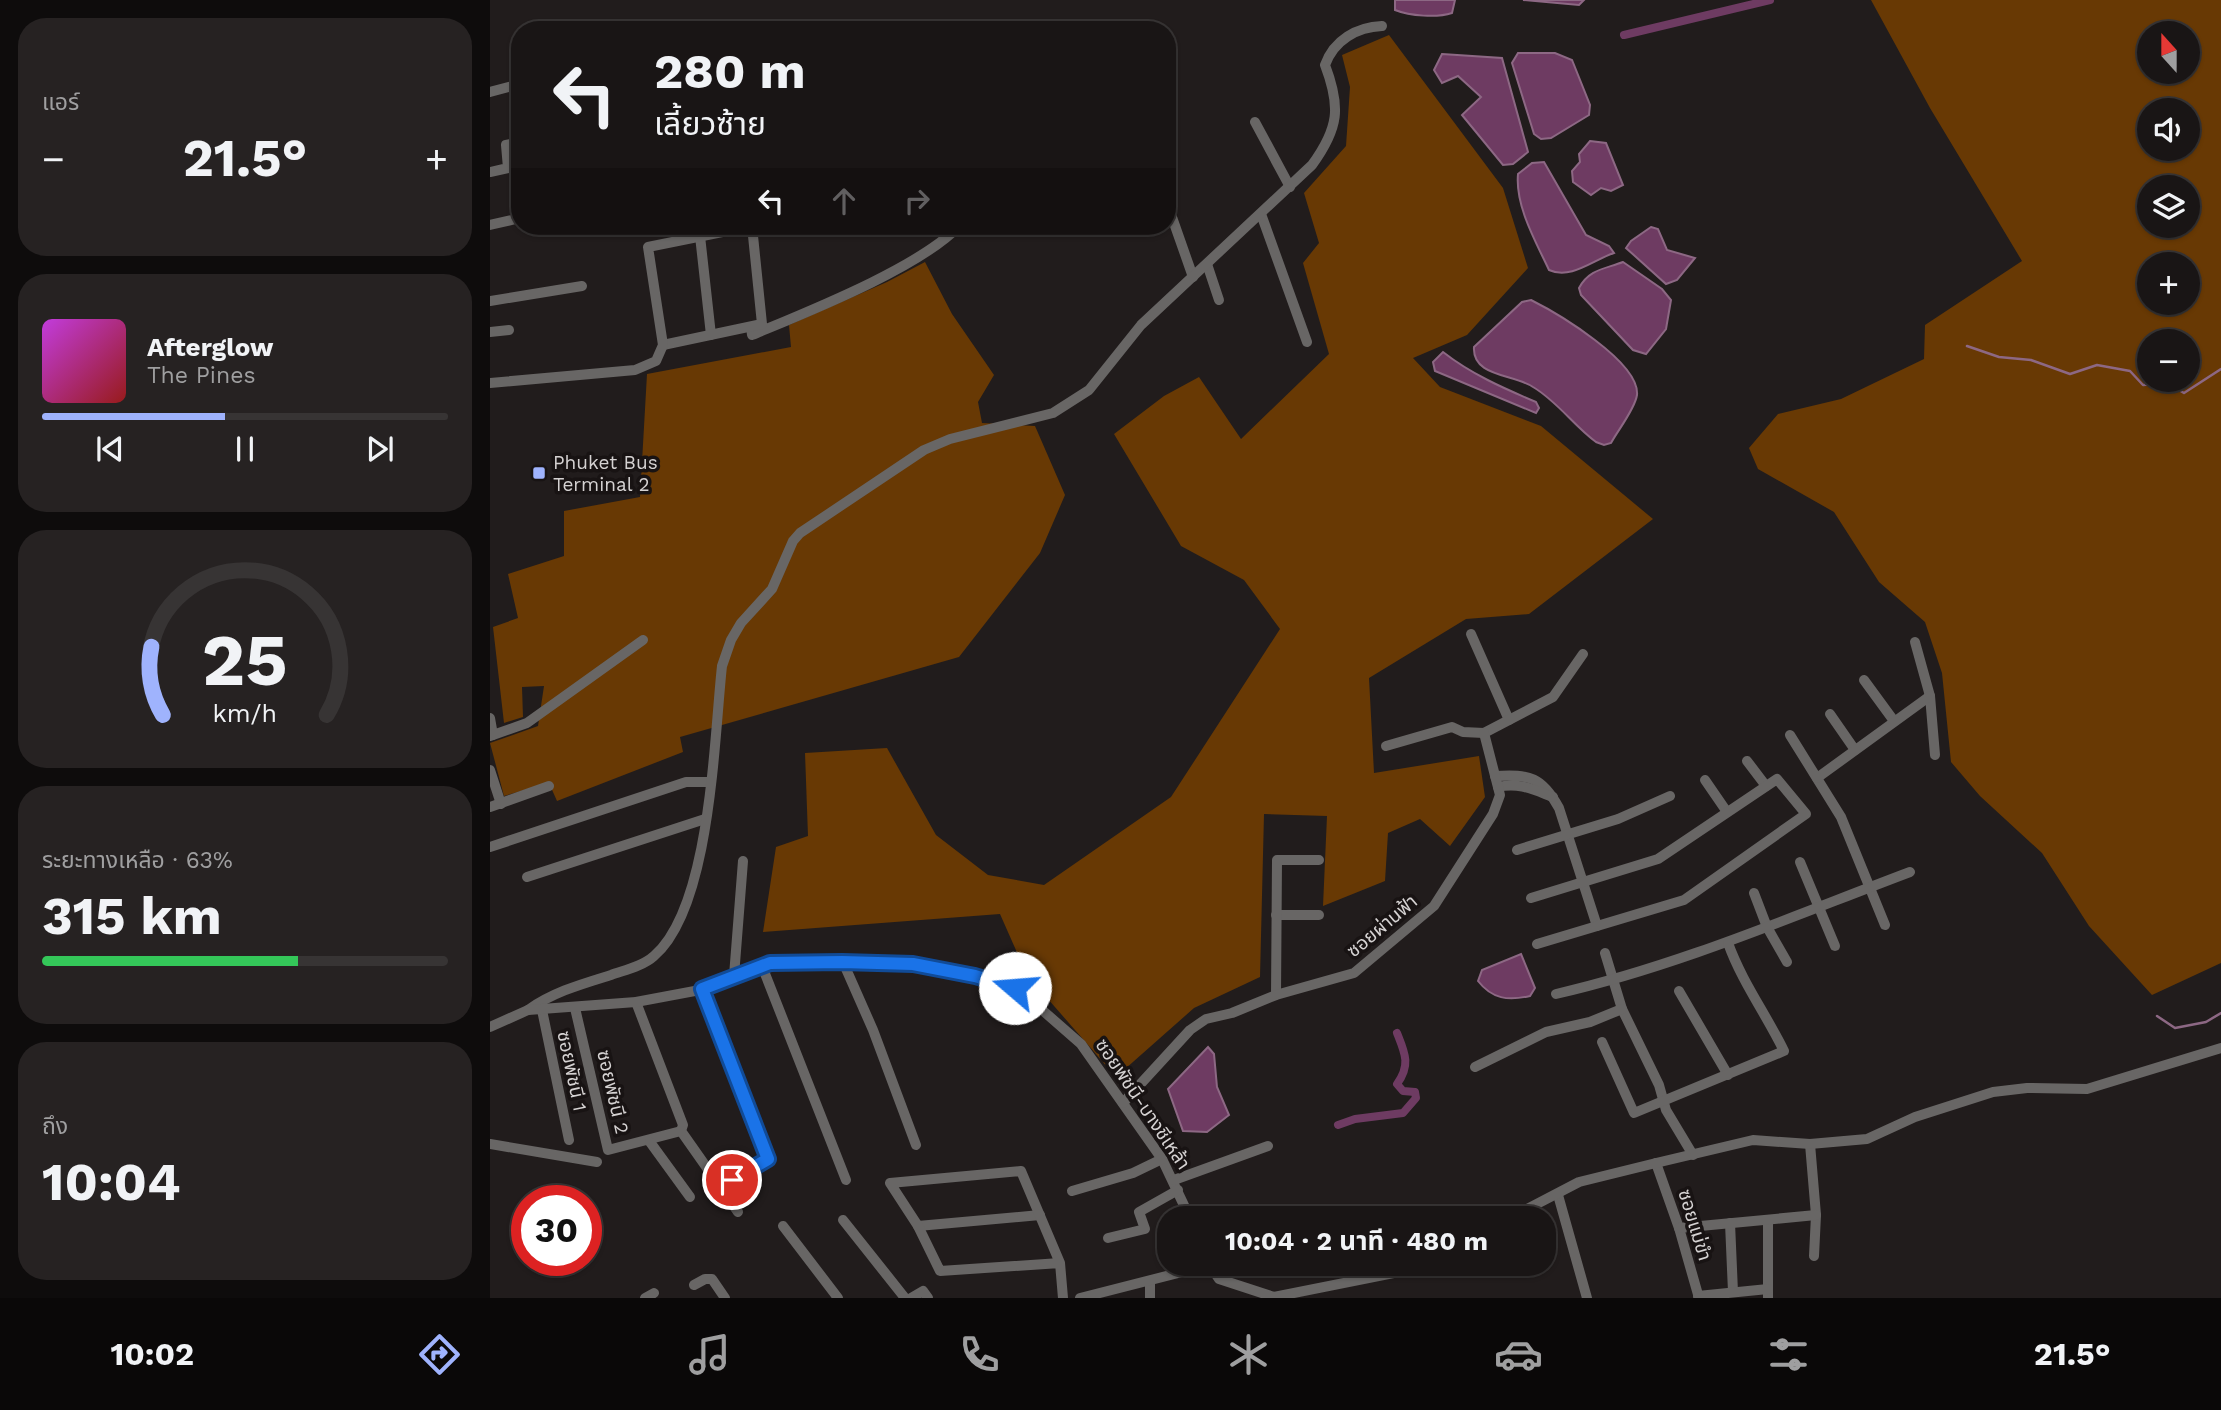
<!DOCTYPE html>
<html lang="th">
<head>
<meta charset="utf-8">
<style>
	body { margin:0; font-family:"Work Sans","Noto Sans Thai",sans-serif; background:#262222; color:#f1f3f6; height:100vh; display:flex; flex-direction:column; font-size:26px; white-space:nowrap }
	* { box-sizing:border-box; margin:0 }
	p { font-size:23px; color:#9f9fa0 }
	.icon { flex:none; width:38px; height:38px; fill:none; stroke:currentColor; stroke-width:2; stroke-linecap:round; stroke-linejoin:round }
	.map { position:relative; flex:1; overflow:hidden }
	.side { display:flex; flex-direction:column; gap:18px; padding:18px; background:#0e0c0c; width:490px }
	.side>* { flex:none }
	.banner { position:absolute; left:21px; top:21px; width:665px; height:214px; border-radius:28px; box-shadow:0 2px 5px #0004,0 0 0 2px #373434; background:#191515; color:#f1f3f6; overflow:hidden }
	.needle { width:46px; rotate:339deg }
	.buttons { position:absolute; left:1647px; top:21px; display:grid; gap:14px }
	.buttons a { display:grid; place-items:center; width:63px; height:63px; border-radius:50%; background:#191515; box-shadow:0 2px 5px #0004,0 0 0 2px #373434; font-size:35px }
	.speed { position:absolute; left:21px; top:1185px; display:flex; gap:14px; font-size:35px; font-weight:700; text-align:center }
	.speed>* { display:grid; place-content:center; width:91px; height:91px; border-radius:50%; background:#191515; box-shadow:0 2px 5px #0004,0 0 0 2px #373434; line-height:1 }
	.speed .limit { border:10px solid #d22; background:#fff; color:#111 }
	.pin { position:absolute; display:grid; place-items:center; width:60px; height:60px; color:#fff; margin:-30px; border:4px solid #fff; border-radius:50%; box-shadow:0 2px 7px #0007 }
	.me { position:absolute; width:77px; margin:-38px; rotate:288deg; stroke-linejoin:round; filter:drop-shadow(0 0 5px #0008) }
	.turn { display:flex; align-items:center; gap:24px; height:147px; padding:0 28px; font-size:32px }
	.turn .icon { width:91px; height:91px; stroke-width:2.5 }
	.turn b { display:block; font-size:49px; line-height:60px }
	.lanes { display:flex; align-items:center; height:66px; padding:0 28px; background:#0003; justify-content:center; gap:35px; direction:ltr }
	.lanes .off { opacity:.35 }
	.big { font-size:52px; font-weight:700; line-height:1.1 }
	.side .card { flex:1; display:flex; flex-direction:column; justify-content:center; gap:10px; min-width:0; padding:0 24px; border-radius:28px; background:#262222 }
	.side .dial { align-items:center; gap:0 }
	.dial svg { height:182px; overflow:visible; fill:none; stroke:#373434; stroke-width:7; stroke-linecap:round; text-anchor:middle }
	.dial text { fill:#f1f3f6; stroke:none }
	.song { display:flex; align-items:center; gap:21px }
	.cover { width:84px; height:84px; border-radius:10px; background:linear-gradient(135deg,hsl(290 70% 55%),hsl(0 70% 35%)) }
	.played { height:7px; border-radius:4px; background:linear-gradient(90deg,#9fb3fd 45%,#373434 45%) }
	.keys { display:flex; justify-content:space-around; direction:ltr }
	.heat { display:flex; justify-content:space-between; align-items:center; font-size:38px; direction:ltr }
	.charge { height:10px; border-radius:5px; background:linear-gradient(90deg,#34c759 63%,#373434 0) }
	.trip { position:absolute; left:667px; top:1206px; width:399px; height:70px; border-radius:28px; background:#191515; box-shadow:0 2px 5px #0004,0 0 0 2px #373434; font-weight:700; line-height:70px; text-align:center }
	.tab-bar { display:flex; height:112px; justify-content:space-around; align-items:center; background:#0a0808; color:#9f9fa0 }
	.tab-bar .icon { width:49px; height:49px }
	.tab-bar .on { color:#9fb3fd }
	.tab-bar b { font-size:32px; color:#f1f3f6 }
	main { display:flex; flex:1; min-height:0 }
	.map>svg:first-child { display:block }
</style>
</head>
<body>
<main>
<section class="side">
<div class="card"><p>แอร์</p>
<div class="heat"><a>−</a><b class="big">21.5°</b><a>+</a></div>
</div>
<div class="card">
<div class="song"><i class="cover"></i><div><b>Afterglow</b><p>The Pines</p></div></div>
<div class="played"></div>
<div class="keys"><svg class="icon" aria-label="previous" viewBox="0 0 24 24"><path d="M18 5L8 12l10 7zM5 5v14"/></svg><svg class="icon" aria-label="pause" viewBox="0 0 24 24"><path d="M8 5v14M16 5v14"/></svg><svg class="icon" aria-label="next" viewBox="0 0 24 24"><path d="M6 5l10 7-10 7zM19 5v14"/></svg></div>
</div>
<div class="card dial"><svg viewBox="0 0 100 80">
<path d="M14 69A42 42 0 1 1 86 69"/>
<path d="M14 69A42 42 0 0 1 9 39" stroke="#9fb3fd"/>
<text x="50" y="56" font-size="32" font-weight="700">25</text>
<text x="50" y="72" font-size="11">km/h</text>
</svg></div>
<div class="card"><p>ระยะทางเหลือ · 63%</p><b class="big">315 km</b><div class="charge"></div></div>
<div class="card"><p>ถึง</p><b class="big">10:04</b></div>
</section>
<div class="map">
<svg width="1731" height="1298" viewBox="0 0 1731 1298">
	<rect width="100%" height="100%" fill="#211c1c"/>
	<g fill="#683904" fill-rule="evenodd">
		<path d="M1381,0H1731V963L1662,995L1599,926L1552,853L1490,796L1461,762L1452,673L1435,622L1389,582L1344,512L1268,469L1259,448L1288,414L1351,399L1434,359L1435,325L1532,261L1440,108ZM1659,33H1698V72H1659ZM1659,110H1698V149H1659ZM1659,187H1698V226H1659ZM1659,264H1698V303H1659ZM1659,341H1698V380H1659Z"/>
		<polygon points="899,35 1013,188 1038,268 977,335 923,358 950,387 1051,426 1163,519 1039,614 976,619 879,678 884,773 989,756 995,797 960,846 930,819 898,833 895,881 833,906 837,816 774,814 770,977 704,1008 626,1077 537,975 510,914 273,932 286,847 318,836 315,753 397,748 446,835 498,875 554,885 681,797 790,629 754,580 691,546 624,434 674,396 709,377 751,439 839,354 813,263 829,243 814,193 856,146 860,87 852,55"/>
		<polygon points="435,262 462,314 504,375 488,402 492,423 545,426 575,495 550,553 469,657 190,737 193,752 67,801 59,783 14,796 0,743 48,726 54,686 32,687 33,717 14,723 3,627 28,618 18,574 74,556 74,511 150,497 157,374 301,347 299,325 397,282"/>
	</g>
	<g fill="#6e3b62" stroke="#8d6884" stroke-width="2">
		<path d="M905,0H965L962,13C947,18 920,16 905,10Z"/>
		<polygon points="1033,0 1094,0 1089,5"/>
		<polygon points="1028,53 1065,53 1082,60 1100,105 1099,115 1061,138 1051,139 1044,134 1022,63"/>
		<polygon points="952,54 1012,58 1038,152 1023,164 1013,165 972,115 991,97 968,76 952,83 944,70"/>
		<polygon points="1100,141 1116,143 1133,185 1121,191 1111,188 1101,195 1083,182 1082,171 1090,162 1089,154"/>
		<path d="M1054,162L1096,235L1119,246L1124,253C1103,260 1081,280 1059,270C1046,242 1025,206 1028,174L1042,163Z"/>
		<polygon points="1161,227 1168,229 1177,250 1205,258 1187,280 1176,284 1136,248 1141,241"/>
		<path d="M1133,262L1172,289L1181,300L1176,329L1156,354L1143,350L1091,295L1089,288C1099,269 1115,269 1133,262Z"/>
		<path d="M1041,300C1067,313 1150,362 1147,395C1145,409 1128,430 1121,443L1114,445L1106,442C1084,426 1067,401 1043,387C1024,374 982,377 984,347L1032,302Z"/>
		<path d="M953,352C981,374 1013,388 1046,402L1049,408L1046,413L945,371L943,362Z"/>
		<path d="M1031,954L1045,988L1040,996C1018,1001 1002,999 988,981L992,970Z"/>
		<polygon points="718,1047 724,1054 727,1087 739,1115 717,1132 693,1131 678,1089"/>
	</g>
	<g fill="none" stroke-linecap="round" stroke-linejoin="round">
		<g stroke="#8d6884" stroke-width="2.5">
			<polyline points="1477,346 1509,357 1541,360 1580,374 1607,365 1640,371 1653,385 1677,383 1694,393 1731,369"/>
			<polyline points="1667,1016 1685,1028 1716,1022 1731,1013"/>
		</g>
		<g stroke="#6e3b62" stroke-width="8">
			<polyline points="1134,35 1280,0"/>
			<path d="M848,1125L865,1119L913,1113L926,1098L925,1092L913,1091L907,1084C921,1065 915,1053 907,1033"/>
		</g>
		<g stroke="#686665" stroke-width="10">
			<polyline points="0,92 30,84"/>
			<polyline points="765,122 800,187"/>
			<polyline points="0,172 18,168 16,145 30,142"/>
			<polyline points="677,203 703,277"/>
			<polyline points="771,214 817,342"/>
			<polyline points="0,225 30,218"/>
			<polyline points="210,236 221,335"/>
			<polyline points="717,264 729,300"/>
			<polyline points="0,301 92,286"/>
			<path d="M261,327L262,335C317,312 429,268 469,226"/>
			<polyline points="0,332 19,330"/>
			<polyline points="173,345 272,324 262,226"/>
			<polyline points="0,383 145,370 166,361 173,345 158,247 262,226"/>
			<polyline points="981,634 1019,720"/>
			<polyline points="1425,642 1440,696 1445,755"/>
			<polyline points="1374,680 1404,721"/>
			<polyline points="1340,714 1365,750"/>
			<polyline points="0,718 3,735"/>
			<polyline points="994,733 1063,697 1093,654"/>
			<polyline points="1300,735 1351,817 1395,925"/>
			<polyline points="0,736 37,723 153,640"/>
			<polyline points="896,746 962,727 973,732 994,733"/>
			<polyline points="1257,761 1276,786"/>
			<polyline points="0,770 11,804"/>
			<path d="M1005,776C1040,774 1052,777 1069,808L1107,926"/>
			<polyline points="1327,778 1440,696"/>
			<polyline points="1215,780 1237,812"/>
			<path d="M1008,787C1029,782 1044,790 1063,797"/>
			<polyline points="0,807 59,786"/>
			<polyline points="0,847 196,782 219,782"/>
			<polyline points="1027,850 1128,819 1180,796"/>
			<polyline points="1310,862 1345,946"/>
			<polyline points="37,877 215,819"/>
			<polyline points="1264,893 1277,927 1297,962"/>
			<polyline points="1041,898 1168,859 1287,779 1316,814 1194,900 1047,944"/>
			<polyline points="786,915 829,915"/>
			<polyline points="1115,953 1132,1009 1169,1085 1176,1110 1203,1155"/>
			<polyline points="353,962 383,1030 426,1145"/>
			<polyline points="272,966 356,1180"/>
			<polyline points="244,976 253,861"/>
			<polyline points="212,989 278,1159 230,1187"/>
			<polyline points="1189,991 1238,1075"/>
			<path d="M1066,994C1188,966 1303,916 1420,872"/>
			<polyline points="786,995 787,860 829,860"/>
			<polyline points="146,1002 193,1125 191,1131 248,1212"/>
			<polyline points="85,1008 118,1150 191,1131"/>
			<path d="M38,1010C63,992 92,984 121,975C135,970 153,966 164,956C221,907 224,738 232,666L241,640L251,623L282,589L303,541L310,533L434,450L460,439L563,413L599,390L651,325L822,165C849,128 851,107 835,65C844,40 867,27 892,26"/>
			<polyline points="52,1010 79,1140"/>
			<polyline points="0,1027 38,1010 146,1002 210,990 280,963 423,964 515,984 535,995 591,1044 672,1159 700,1218"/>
			<path d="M1112,1042L1144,1113L1294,1051C1276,1014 1252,982 1238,943"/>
			<polyline points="985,1067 1056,1032 1100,1022 1132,1009"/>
			<polyline points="633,1103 700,1030 716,1019 742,1013 786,995 864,973 944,906 1003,814 1010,795 994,733"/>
			<polyline points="160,1142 200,1197"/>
			<polyline points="0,1144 107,1162"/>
			<polyline points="1320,1144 1326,1215 1324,1256"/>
			<polyline points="1166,1163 1189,1228 1209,1298"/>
			<polyline points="684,1180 778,1146"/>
			<polyline points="582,1191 643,1173 672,1159"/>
			<polyline points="1068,1195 1097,1298"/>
			<polyline points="1020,1218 1089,1182 1166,1163 1263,1140 1320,1144 1377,1139 1425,1117 1503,1092 1537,1088 1597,1089 1731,1048"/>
			<polyline points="353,1220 415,1298"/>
			<polyline points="1278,1221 1278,1298"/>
			<polyline points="1240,1223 1243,1292"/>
			<polyline points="293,1226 348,1298"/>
			<polyline points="428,1226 550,1215"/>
			<polyline points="1189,1228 1326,1215"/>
			<polyline points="618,1238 655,1229 649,1212 688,1190"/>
			<polyline points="570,1263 450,1271 428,1226 400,1183 531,1171 570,1263 573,1298"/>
			<polyline points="719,1264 729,1279 784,1297 949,1264"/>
			<polyline points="660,1283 660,1298"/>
			<polyline points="204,1285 215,1279 222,1279 235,1298"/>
			<polyline points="1208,1296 1278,1289"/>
			<polyline points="155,1298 164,1293"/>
			<polyline points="421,1298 433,1291 438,1298"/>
			<polyline points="590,1298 704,1269"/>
		</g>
	</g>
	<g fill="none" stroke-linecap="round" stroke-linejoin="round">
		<g stroke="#114b97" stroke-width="18">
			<polyline id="route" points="242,1180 278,1159 212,989 280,963 352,962 423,964 485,976 525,988"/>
		</g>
		<use href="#route" stroke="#1a73e8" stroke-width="12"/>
	</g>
	<rect fill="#9fb3fd" stroke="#181313" stroke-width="2.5" x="42" y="466" width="14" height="14" rx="3.5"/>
	<g text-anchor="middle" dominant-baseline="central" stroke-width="7" stroke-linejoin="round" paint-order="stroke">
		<g font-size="19" fill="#d5d2d2" stroke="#181313" text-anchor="start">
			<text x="63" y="462">Phuket Bus<tspan x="63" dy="22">Terminal 2</tspan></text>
		</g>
		<g font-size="19" fill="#d5d2d2" stroke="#181313">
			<text transform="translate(892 926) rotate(-40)">ซอยผ่านฟ้า</text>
			<text transform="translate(82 1071) rotate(78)">ซอยพัชนี 1</text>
			<text transform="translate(123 1092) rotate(77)">ซอยพัชนี 2</text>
			<text transform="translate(653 1104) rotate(56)">ซอยพัชนี-บางชีเหล้า</text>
			<text transform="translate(1205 1225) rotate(73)">ซอยแม่ขำ</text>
		</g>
	</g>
</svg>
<div class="buttons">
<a><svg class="needle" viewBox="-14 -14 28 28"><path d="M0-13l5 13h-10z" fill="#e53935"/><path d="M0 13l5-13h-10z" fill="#9f9fa0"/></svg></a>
<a><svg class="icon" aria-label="sound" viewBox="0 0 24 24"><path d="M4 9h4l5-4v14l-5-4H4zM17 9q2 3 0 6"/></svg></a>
<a><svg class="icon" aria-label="layers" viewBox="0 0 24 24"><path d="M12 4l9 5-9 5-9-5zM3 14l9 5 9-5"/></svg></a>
<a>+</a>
<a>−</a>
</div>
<div class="speed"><div class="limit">30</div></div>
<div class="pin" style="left:242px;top:1180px;background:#d93025"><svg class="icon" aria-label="arrive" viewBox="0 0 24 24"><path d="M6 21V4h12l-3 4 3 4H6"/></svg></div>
<svg class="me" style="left:525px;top:988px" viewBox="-20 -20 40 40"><circle r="19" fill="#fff"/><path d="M0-13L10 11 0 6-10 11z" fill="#1a73e8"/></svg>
<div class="trip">10:04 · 2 นาที · 480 m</div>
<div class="banner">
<div class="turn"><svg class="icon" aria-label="left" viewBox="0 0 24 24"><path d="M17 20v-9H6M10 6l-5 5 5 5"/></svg><div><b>280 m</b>เลี้ยวซ้าย</div></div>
<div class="lanes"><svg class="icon" aria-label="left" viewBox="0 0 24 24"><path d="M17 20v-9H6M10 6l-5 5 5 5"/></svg><svg class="icon off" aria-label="ahead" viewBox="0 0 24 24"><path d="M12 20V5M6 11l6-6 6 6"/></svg><svg class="icon off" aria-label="right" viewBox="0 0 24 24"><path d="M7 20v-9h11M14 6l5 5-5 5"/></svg></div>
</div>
</div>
</main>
<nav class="tab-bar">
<b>10:02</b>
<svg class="icon on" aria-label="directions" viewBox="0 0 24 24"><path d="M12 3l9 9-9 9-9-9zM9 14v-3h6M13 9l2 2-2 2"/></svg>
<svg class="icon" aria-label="music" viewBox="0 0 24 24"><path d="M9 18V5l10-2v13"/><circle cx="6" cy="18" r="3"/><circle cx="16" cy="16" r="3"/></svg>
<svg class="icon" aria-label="phone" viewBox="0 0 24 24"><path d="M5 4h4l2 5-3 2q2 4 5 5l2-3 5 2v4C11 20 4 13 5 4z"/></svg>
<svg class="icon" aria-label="climate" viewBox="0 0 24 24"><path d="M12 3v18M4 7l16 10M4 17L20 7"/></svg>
<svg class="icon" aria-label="car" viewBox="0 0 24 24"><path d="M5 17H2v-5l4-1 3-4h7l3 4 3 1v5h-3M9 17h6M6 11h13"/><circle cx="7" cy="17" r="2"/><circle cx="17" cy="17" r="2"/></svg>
<svg class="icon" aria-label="filters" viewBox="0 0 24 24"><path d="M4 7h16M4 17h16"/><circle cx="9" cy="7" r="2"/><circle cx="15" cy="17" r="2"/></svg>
<b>21.5°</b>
</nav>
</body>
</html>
